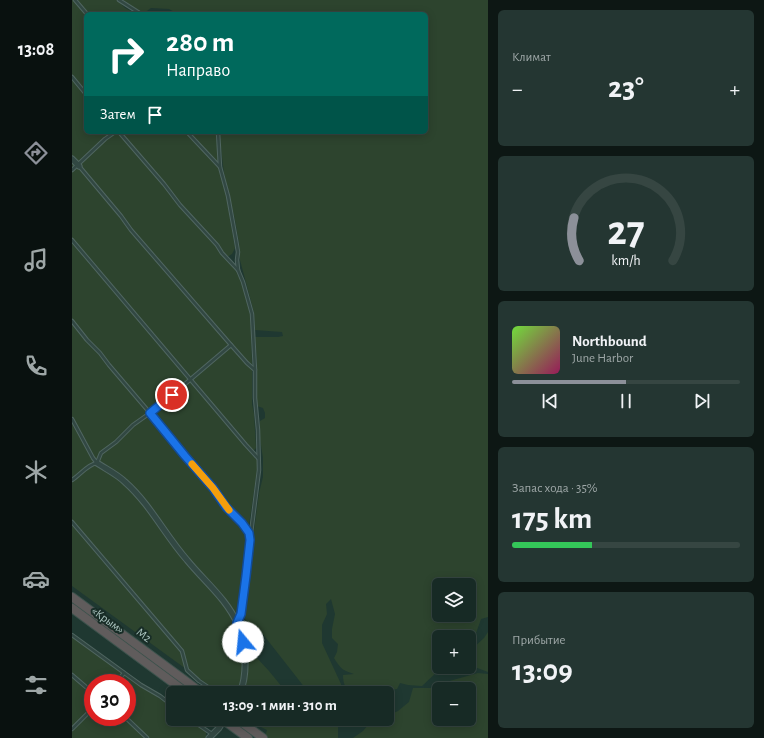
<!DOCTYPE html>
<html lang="ru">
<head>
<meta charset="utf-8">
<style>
	body { margin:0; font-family:"Alegreya Sans",sans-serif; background:#243632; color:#f1f3f6; height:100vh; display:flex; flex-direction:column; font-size:15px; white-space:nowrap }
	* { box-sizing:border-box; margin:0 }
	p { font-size:13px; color:#9ea7a7 }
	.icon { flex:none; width:22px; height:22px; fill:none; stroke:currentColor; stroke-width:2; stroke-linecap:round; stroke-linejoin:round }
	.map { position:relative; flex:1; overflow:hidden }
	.panel { display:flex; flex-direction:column; gap:10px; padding:10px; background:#0d1714; width:276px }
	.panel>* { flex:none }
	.top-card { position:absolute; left:12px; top:12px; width:344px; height:122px; border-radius:6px; box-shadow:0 2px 10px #0003,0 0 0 1px #364642; background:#00695c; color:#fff; overflow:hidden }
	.buttons { position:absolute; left:360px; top:578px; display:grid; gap:8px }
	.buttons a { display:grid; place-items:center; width:44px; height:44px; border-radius:6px; background:#172a25; box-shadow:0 2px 10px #0003,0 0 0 1px #364642; font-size:20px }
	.speed { position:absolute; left:12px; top:674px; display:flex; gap:8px; font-size:20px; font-weight:700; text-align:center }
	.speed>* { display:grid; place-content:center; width:52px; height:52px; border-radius:50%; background:#172a25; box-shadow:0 2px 10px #0003,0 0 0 1px #364642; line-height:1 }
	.speed .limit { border:6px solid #d22; background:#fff; color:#111 }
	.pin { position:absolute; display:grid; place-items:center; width:34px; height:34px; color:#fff; margin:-17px; border:2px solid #fff; border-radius:50%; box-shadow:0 1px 4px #0007 }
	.me { position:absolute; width:44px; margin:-22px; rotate:343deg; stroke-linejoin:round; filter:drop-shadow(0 0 3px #0008) }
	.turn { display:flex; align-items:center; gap:14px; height:84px; padding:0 16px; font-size:18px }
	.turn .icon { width:52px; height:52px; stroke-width:2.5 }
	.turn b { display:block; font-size:28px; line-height:34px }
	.then { display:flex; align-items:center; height:38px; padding:0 16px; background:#0003; gap:8px; font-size:15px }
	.big { font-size:30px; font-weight:600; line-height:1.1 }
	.panel .card { flex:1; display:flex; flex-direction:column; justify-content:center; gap:6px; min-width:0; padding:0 14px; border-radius:6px; background:#243632 }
	.panel .dial { align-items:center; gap:0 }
	.dial svg { height:104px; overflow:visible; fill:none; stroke:#364642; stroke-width:7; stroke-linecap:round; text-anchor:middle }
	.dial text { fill:#f1f3f6; stroke:none }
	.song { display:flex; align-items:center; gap:12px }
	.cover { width:48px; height:48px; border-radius:6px; background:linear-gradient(135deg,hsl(100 70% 55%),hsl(330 70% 35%)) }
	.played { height:4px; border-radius:2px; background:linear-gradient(90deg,#8c9099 50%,#364642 50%) }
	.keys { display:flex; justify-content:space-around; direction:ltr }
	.heat { display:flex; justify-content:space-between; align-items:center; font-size:22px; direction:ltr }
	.charge { height:6px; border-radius:3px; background:linear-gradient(90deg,#34c759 35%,#364642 0) }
	.trip { position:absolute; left:94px; top:686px; width:228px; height:40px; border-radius:6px; background:#172a25; box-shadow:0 2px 10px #0003,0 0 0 1px #364642; font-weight:600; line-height:40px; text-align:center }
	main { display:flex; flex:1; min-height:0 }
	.tabs { display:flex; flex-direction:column; width:72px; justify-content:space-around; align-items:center; background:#09110f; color:#9ea7a7 }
	.tabs .icon { width:28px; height:28px }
	.tabs .selected { color:#8c9099 }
	.tabs b { font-size:18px; color:#f1f3f6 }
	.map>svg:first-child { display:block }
</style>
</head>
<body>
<main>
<nav class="tabs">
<b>13:08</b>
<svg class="icon selected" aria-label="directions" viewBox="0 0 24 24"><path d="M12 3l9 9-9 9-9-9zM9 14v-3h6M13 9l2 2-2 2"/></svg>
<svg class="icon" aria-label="music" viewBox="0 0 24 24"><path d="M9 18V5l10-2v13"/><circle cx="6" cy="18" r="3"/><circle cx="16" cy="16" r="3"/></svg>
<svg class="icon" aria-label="phone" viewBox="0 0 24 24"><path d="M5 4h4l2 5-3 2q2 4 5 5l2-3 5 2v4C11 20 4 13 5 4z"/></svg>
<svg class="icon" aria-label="climate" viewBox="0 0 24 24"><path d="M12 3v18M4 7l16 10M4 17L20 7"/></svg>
<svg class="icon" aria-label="car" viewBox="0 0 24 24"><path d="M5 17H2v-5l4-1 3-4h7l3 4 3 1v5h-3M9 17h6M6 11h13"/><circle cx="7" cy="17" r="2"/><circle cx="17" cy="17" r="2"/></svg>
<svg class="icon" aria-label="filters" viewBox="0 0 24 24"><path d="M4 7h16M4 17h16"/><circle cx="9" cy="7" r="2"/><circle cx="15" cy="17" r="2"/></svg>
</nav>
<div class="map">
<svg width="416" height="738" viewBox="0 0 416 738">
	<rect width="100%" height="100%" fill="#1f3831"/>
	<g fill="#2d442e" fill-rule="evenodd">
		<polygon points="0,0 45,0 53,8 65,14 14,14 14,132 144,132 147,170 154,194 163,248 160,254 154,258 165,272 169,281 179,317 180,370 180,404 182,414 184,448 179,454 185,460 185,470 177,525 172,529 176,534 177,538 174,556 174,561 173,578 169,601 163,623 168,637 171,666 170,680 166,693 147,693 0,586"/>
		<path d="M51,0H416V617L409,619L403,636L397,641V637H367V667H380L366,671L350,686L336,685L328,683L325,689L308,692L307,693C290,693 271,698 271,675L282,674C270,670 269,669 262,658L265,652L266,644L260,638V629L263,614L259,599L254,604L255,614L250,625V643L269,684L270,693H237L190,633L176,624L171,615L187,493L191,477V458L188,439V421L193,418V413L191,408L185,406V362L183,337H206L211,336L210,332L183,330L182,313L168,260L167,243L163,220L152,173L147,132H354V14H106L97,9L79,8L72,13L59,6ZM367,585H397V615H367Z"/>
		<polygon points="416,632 416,672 400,666 397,664 397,652 412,638"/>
		<path d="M0,637L101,708V719H116L134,732V738H0ZM21,683H55V717H21Z"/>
		<polygon points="174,653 184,657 197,671 215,693 172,693 175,680"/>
		<polygon points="406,673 416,674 416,738 281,738 291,731 298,723 309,719 315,719 315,716 326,711 337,702 341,688 362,688 363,697 367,699 367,719 397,719 397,689 377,689 374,682"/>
		<polygon points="173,719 266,719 266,738 195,738 193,737 195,730"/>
	</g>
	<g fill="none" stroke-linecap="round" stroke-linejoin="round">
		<g stroke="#506661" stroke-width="4.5">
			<g id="service">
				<polyline points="3,0 15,14"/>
				<polyline points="47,0 69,14"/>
				<polyline points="0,77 14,94"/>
				<polyline points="47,132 92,184 108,205 145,245 150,253 166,270"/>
				<polyline points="115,132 148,167"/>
				<polyline points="146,132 148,167 156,196 164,240 166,252 165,260 166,270 171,282 180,314 183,370"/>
				<polyline points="7,166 49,216 59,230 159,345"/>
				<polyline points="0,170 33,139 43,132"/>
				<polyline points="0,240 174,445 186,458"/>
				<polyline points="0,321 15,340 28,353 37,365 78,413 113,456 141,488 154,507 170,523 177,533 178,538"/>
				<polyline points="0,419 21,458 25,463"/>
				<polyline points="25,463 29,453 44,442 61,425 78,413 100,395 159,345 175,363 183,370 183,398 186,430 187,470 170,604 169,614 165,623"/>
				<path d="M0,480C8,475 16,464 25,463"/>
				<polyline points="0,522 110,651 115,670 127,681 145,693"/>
				<polyline points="0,635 69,685 88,696 101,706"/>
				<polyline points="0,675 21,693"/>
				<polyline points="44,683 52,673"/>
				<polyline points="53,717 75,738"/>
				<polyline points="118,719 140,734"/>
				<polyline points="0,729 21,708"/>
			</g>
		</g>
		<g stroke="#506661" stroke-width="7">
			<g id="minor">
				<polyline points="0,159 7,166"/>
				<path d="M25,463C34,469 45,474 53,482C78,504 93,535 115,560C132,581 155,599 166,625C174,644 176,673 168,693"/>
				<polyline points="137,738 147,728 152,720"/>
			</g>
		</g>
		<g stroke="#3d534d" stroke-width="10">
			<g id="trunk">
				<polyline points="0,597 130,693"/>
				<polyline points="0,608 115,693"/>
				<polyline points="150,719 176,738"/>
				<polyline points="165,719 191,738"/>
			</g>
		</g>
		<use href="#service" stroke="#324843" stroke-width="2.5"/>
		<use href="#minor" stroke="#324843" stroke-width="5"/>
		<use href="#trunk" stroke="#605c5c" stroke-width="8"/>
	</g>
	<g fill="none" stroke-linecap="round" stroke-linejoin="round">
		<g stroke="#114b97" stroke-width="10">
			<polyline id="route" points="100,395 78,413 113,456 141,488 154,507 170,523 177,533 178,540 174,576 169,614 165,623 171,642"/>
		</g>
		<use href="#route" stroke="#1a73e8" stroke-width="7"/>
		<polyline stroke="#f59e0b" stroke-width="7" points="120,464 141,488 157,510"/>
	</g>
	<g text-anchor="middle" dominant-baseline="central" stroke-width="4" stroke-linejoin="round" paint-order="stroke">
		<g font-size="12" fill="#acc5c0" stroke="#182d27">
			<text transform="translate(36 620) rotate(36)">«Крым»</text>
			<text transform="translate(72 635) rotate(37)">М2</text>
		</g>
	</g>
</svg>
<div class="buttons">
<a><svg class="icon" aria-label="layers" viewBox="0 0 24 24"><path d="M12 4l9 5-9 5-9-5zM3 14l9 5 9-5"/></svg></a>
<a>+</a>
<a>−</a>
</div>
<div class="speed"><div class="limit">30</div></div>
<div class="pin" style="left:100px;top:395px;background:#d93025"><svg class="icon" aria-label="arrive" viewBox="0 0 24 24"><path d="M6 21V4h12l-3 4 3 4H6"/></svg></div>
<svg class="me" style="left:171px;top:642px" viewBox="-20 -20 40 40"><circle r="19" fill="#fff"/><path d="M0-13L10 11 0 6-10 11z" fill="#1a73e8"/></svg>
<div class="trip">13:09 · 1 мин · 310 m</div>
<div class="top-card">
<div class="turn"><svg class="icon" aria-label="right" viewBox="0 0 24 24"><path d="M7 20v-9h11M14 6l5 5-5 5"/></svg><div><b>280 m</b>Направо</div></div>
<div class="then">Затем<svg class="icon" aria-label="arrive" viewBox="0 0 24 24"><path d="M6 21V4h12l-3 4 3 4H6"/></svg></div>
</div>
</div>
<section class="panel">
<div class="card"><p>Климат</p>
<div class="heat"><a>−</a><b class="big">23°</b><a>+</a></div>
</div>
<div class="card dial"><svg viewBox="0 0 100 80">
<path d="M14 69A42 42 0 1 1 86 69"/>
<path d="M14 69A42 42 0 0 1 10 36" stroke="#8c9099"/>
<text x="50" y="56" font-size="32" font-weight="700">27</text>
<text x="50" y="72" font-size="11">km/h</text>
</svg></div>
<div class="card">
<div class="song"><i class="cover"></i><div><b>Northbound</b><p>June Harbor</p></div></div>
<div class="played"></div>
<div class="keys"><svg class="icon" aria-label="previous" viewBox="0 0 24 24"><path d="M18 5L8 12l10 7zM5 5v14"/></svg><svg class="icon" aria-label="pause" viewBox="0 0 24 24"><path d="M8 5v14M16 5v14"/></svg><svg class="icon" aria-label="next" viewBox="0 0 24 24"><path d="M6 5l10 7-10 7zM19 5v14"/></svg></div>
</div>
<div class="card"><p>Запас хода · 35%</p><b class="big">175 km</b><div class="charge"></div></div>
<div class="card"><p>Прибытие</p><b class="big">13:09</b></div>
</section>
</main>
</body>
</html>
